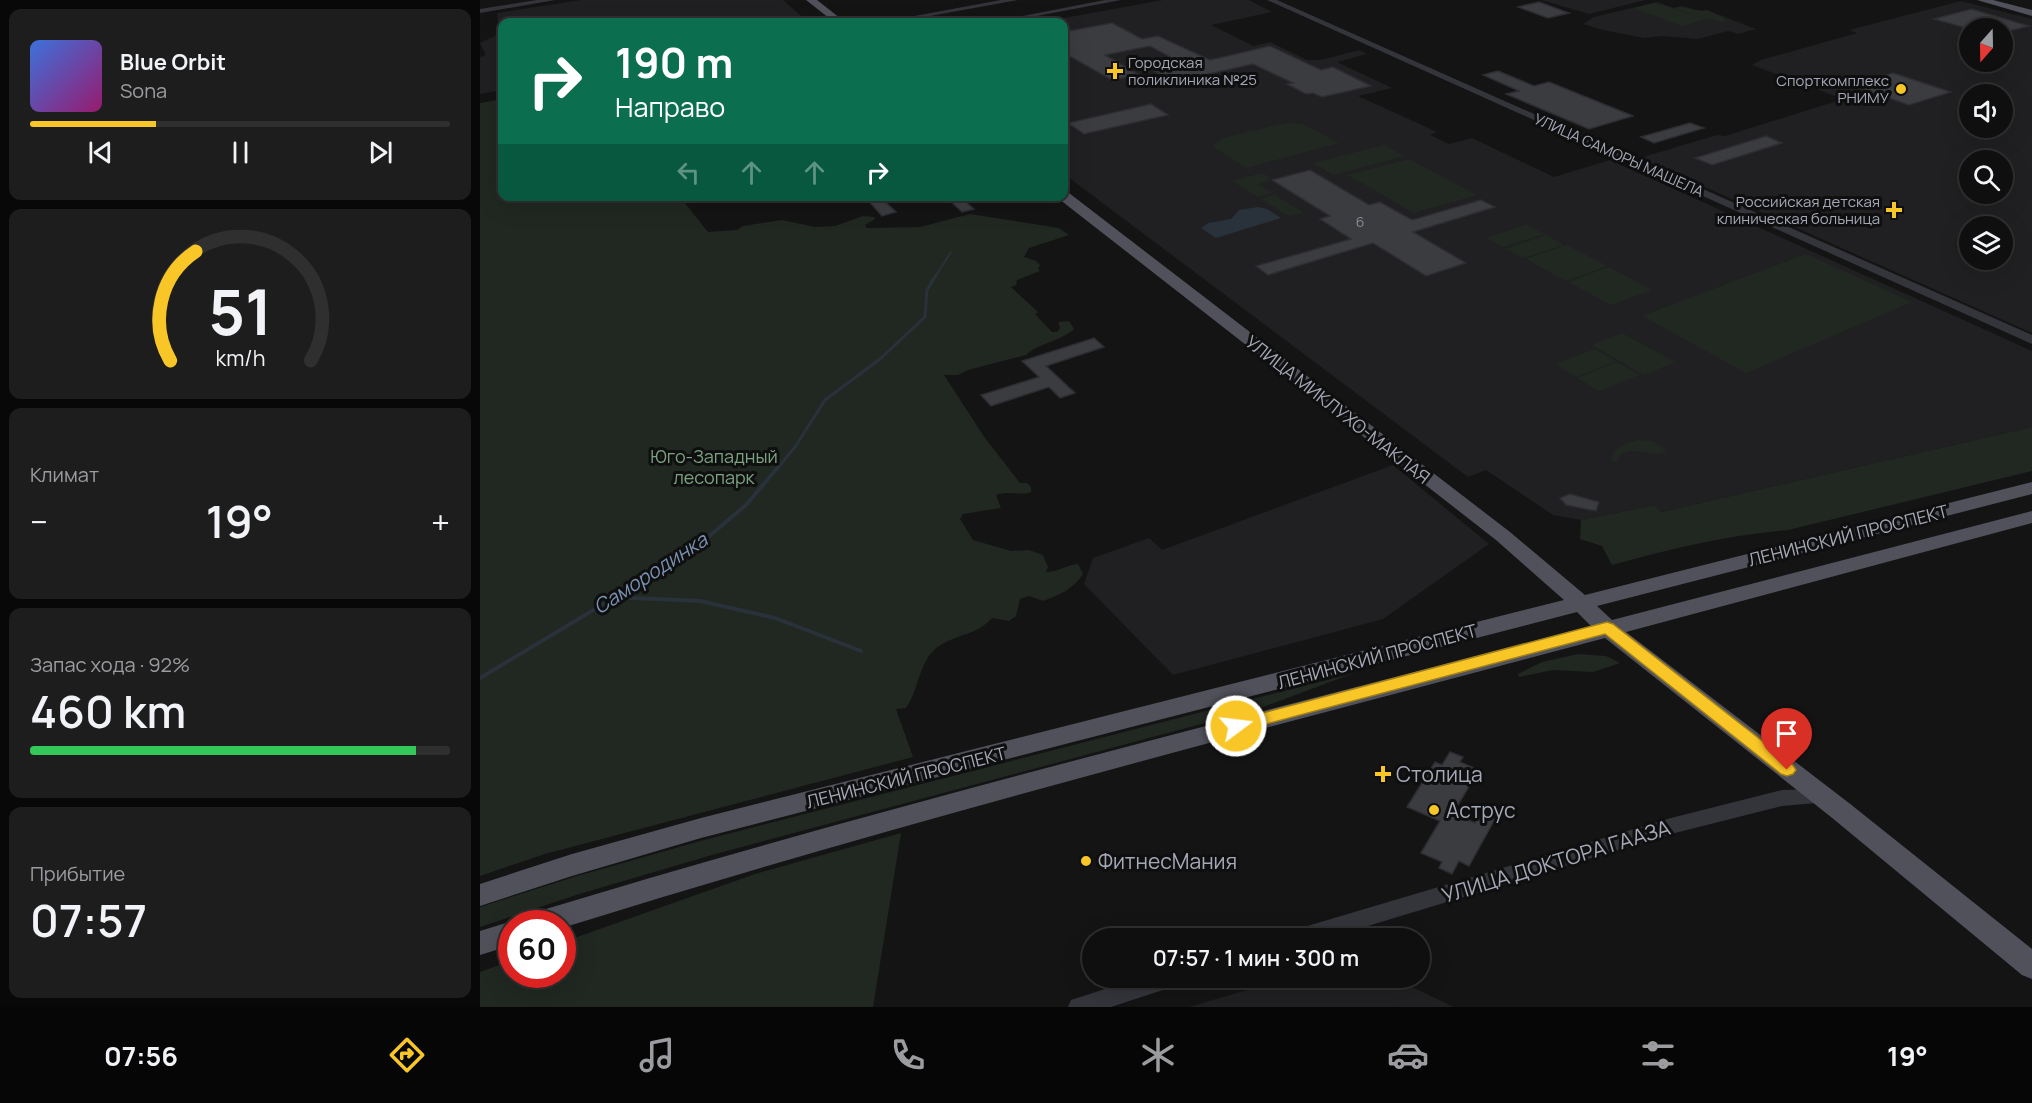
<!DOCTYPE html>
<html lang="ru">
<head>
<meta charset="utf-8">
<style>
	body { margin:0; font-family:Manrope,sans-serif; background:#1d1d1e; color:#f1f3f6; height:100vh; display:flex; flex-direction:column; font-size:22px; white-space:nowrap }
	* { box-sizing:border-box; margin:0 }
	p { font-size:20px; color:#9b9c9f }
	.icon { flex:none; width:33px; height:33px; fill:none; stroke:currentColor; stroke-width:2; stroke-linecap:round; stroke-linejoin:round }
	.map { position:relative; flex:1; overflow:hidden }
	.panel { display:flex; flex-direction:column; gap:9px; padding:9px; background:#080809; width:480px }
	.panel>* { flex:none }
	.guide { position:absolute; left:18px; top:18px; width:570px; height:183px; border-radius:12px; box-shadow:0 6px 24px #0002,0 0 0 2px #2f2f30; background:#0b6e4f; color:#fff; overflow:hidden }
	.needle { width:39px; rotate:200deg }
	.buttons { position:absolute; left:1479px; top:18px; display:grid; gap:12px }
	.buttons a { display:grid; place-items:center; width:54px; height:54px; border-radius:50%; background:#0f0f10; box-shadow:0 6px 24px #0002,0 0 0 2px #2f2f30; font-size:30px }
	.speed { position:absolute; left:18px; top:910px; display:flex; gap:12px; font-size:30px; font-weight:700; text-align:center }
	.speed>* { display:grid; place-content:center; width:78px; height:78px; border-radius:50%; background:#0f0f10; box-shadow:0 6px 24px #0002,0 0 0 2px #2f2f30; line-height:1 }
	.speed .limit { border:9px solid #d22; background:#fff; color:#111 }
	.pin { position:absolute; display:grid; place-items:center; width:51px; height:51px; color:#fff; margin:-62px -26px; border-radius:50% 50% 50% 0; rotate:-45deg; box-shadow:0 0 6px #0007 }
	.pin .icon { rotate:45deg }
	.me { position:absolute; width:66px; margin:-33px; rotate:75deg; stroke-linejoin:round; filter:drop-shadow(0 0 4px #0008) }
	.turn { display:flex; align-items:center; gap:21px; height:126px; padding:0 18px; font-size:27px }
	.turn .icon { width:78px; height:78px; stroke-width:2.5 }
	.turn b { display:block; font-size:42px; line-height:51px }
	.lanes { display:flex; align-items:center; height:57px; padding:0 18px; background:#0003; justify-content:center; gap:30px; direction:ltr }
	.lanes .off { opacity:.35 }
	.big { font-size:45px; font-weight:600; line-height:1.1 }
	.panel .card { flex:1; display:flex; flex-direction:column; justify-content:center; gap:9px; min-width:0; padding:0 21px; border-radius:12px; background:#1d1d1e }
	.panel .dial { align-items:center; gap:0 }
	.dial svg { height:156px; overflow:visible; fill:none; stroke:#2f2f30; stroke-width:7; stroke-linecap:round; text-anchor:middle }
	.dial text { fill:#f1f3f6; stroke:none }
	.song { display:flex; align-items:center; gap:18px }
	.cover { width:72px; height:72px; border-radius:9px; background:linear-gradient(135deg,hsl(220 70% 55%),hsl(320 70% 35%)) }
	.played { height:6px; border-radius:3px; background:linear-gradient(90deg,#f9c628 30%,#2f2f30 30%) }
	.keys { display:flex; justify-content:space-around; direction:ltr }
	.heat { display:flex; justify-content:space-between; align-items:center; font-size:33px; direction:ltr }
	.charge { height:9px; border-radius:4px; background:linear-gradient(90deg,#34c759 92%,#2f2f30 0) }
	.trip { position:absolute; left:602px; top:928px; width:348px; height:60px; border-radius:30px; background:#0f0f10; box-shadow:0 6px 24px #0002,0 0 0 2px #2f2f30; font-weight:600; line-height:60px; text-align:center }
	.tab-bar { display:flex; height:96px; justify-content:space-around; align-items:center; background:#060606; color:#9b9c9f }
	.tab-bar .icon { width:42px; height:42px }
	.tab-bar .selected { color:#f9c628 }
	.tab-bar b { font-size:27px; color:#f1f3f6 }
	main { display:flex; flex:1; min-height:0 }
	.map>svg:first-child { display:block }
</style>
</head>
<body>
<main>
<section class="panel">
<div class="card">
<div class="song"><i class="cover"></i><div><b>Blue Orbit</b><p>Sona</p></div></div>
<div class="played"></div>
<div class="keys"><svg class="icon" aria-label="previous" viewBox="0 0 24 24"><path d="M18 5L8 12l10 7zM5 5v14"/></svg><svg class="icon" aria-label="pause" viewBox="0 0 24 24"><path d="M8 5v14M16 5v14"/></svg><svg class="icon" aria-label="next" viewBox="0 0 24 24"><path d="M6 5l10 7-10 7zM19 5v14"/></svg></div>
</div>
<div class="card dial"><svg viewBox="0 0 100 80">
<path d="M14 69A42 42 0 1 1 86 69"/>
<path d="M14 69A42 42 0 0 1 27 13" stroke="#f9c628"/>
<text x="50" y="56" font-size="32" font-weight="700">51</text>
<text x="50" y="72" font-size="11">km/h</text>
</svg></div>
<div class="card"><p>Климат</p>
<div class="heat"><a>−</a><b class="big">19°</b><a>+</a></div>
</div>
<div class="card"><p>Запас хода · 92%</p><b class="big">460 km</b><div class="charge"></div></div>
<div class="card"><p>Прибытие</p><b class="big">07:57</b></div>
</section>
<div class="map">
<svg width="1552" height="1007" viewBox="0 0 1552 1007">
	<rect width="100%" height="100%" fill="#141415"/>
	<g fill="#202022" fill-rule="evenodd">
		<polygon points="101,0 303,0 328,22 275,22 269,17 236,22 22,22 22,90 0,94 0,57 6,55 0,43 19,34 17,13"/>
		<polygon points="683,0 769,0 792,12 731,25 773,46 790,42 827,60 841,60 879,50 887,54 857,62 912,88 878,96 957,132 950,135 969,144 992,138 1074,177 1130,160 1552,351 1552,427 1181,512 1175,505 1101,520 1073,515 1006,470 988,477 584,174 584,22 562,22"/>
		<polygon points="1061,0 1165,0 1109,14"/>
		<path d="M1481,1L1552,19V333L1160,158L1237,135L1245,136L1363,99L1272,65L1281,60L1377,33L1369,30ZM1490,28H1522V62H1490ZM1490,94H1522V128H1490ZM1490,160H1522V194H1490ZM1490,226H1522V260H1490Z"/>
		<polygon points="1177,2 1194,8 1202,6 1223,12 1227,10 1276,29 1258,34 1248,31 1218,39 1182,36 1164,38 1123,30 1103,24 1114,17"/>
		<polygon points="913,465 1009,544 903,619 693,675 604,584 613,558 669,538 682,550"/>
		<polygon points="808,978 913,978 974,1007 709,1007"/>
	</g>
	<g fill="#202821">
		<path d="M1174,3L1215,15L1195,8C1206,5 1216,13 1227,10L1245,19V21L1241,22L1219,16L1227,19L1202,26L1154,8Z"/>
		<path d="M22,99V196L200,197L228,232L257,230L263,226L302,220L335,227L355,226L383,216L394,217L395,219L385,225L387,228L440,227L490,214L579,228L589,235L549,248L544,257L556,261L560,265L558,269L560,271L537,280L536,285L531,287L558,312L555,314L572,332H577L580,328L578,322L589,321L594,329C580,342 560,342 546,355L488,370L478,375H464L505,438L540,483H547L551,487V492C540,496 529,490 516,495L521,508L483,514L480,519L493,540L531,551L549,550L563,555L568,567L566,572C578,572 586,565 598,564L603,574C593,589 580,595 563,601L549,596L540,599L536,616L529,621L512,618C498,635 477,634 459,646C439,659 439,690 426,708L416,709L433,757L65,854L0,876V103Z"/>
		<polygon points="806,123 823,124 859,143 766,168 732,146 742,138"/>
		<polygon points="904,145 925,156 853,175 833,163"/>
		<polygon points="929,159 997,195 934,213 868,175"/>
		<polygon points="782,173 791,178 788,179 790,181 778,184 792,193 778,197 752,181"/>
		<polygon points="795,195 824,213 808,216 781,199"/>
		<polygon points="1046,225 1064,234 1024,247 1006,238"/>
		<polygon points="1066,235 1084,245 1043,258 1026,249"/>
		<polygon points="1087,245 1127,266 1086,281 1046,259"/>
		<polygon points="1326,254 1432,302 1266,373 1162,316"/>
		<polygon points="1129,267 1172,290 1131,305 1088,282"/>
		<polygon points="1142,333 1195,362 1164,375 1112,345"/>
		<polygon points="1115,349 1136,361 1096,377 1075,364"/>
		<polygon points="1137,362 1159,375 1119,391 1097,378"/>
		<path d="M1552,427V471L1308,530C1248,535 1189,549 1132,565L1122,546L1100,539L1101,520L1175,505L1181,512Z"/>
		<path d="M1159,440L1172,441L1186,450L1185,452C1170,459 1145,440 1137,462L1131,461C1133,446 1147,443 1159,440Z"/>
		<polygon points="1098,654 1126,656 1140,663 1113,672 1073,670 1039,677 1038,674 1062,662"/>
		<polygon points="874,673 781,708 232,855 96,895 0,927 0,907 97,876 224,840"/>
		<polygon points="421,833 393,1007 0,1007 0,972 31,961 32,975 82,975 83,942 275,874"/>
	</g>
	<polygon fill="#29313a" points="778,207 787,209 801,218 736,238 721,228 728,223 751,219 759,210"/>
	<g fill="none" stroke-linecap="round" stroke-linejoin="round">
		<polyline stroke="#29313a" stroke-width="2" points="455,277 471,252"/>
		<polyline stroke="#29313a" stroke-width="3" points="297,469 315,447 345,400 400,359 445,317 447,290 456,275"/>
		<g stroke="#29313a" stroke-width="4">
			<polyline points="132,597 220,601 295,618 381,651"/>
			<polyline points="0,678 212,551 267,504 298,467"/>
		</g>
	</g>
	<g fill="#3b3c40" stroke="#2e2d32" stroke-width="1.5">
		<polygon points="1059,2 1089,13 1068,18 1038,7"/>
		<polygon points="1491,9 1549,26 1522,33 1522,28 1486,28 1454,19"/>
		<polygon points="632,23 662,39 678,36 730,60 790,46 841,70 853,67 891,86 842,97 833,93 826,94 807,84 813,83 773,64 693,82 675,71 705,65 670,46 625,55 659,75 632,80 584,53 584,27 589,31"/>
		<polygon points="1018,71 1054,86 1069,82 1153,116 1109,129 1026,94 1039,91 1003,75"/>
		<polygon points="1413,73 1471,92 1429,105 1371,85"/>
		<polygon points="671,104 688,115 604,134 588,123"/>
		<polygon points="1210,123 1224,128 1174,143 1161,137"/>
		<polygon points="1286,136 1302,143 1232,165 1215,158"/>
		<polygon points="830,170 889,205 900,202 932,220 1001,200 1015,207 933,232 986,263 946,276 893,243 788,275 776,266 871,239 840,219 850,216 792,180"/>
		<polygon points="384,196 399,196 416,212 402,216"/>
		<polygon points="465,196 479,196 494,209 482,212"/>
		<polygon points="614,338 624,347 566,366 595,393 580,398 569,387 511,406 501,395 559,377 542,361"/>
		<polygon points="1090,494 1119,502 1116,511 1086,505 1080,498"/>
		<polygon points="970,752 983,757 980,762 999,770 973,813 995,823 1000,813 1015,819 989,866 979,861 972,874 959,868 962,862 941,853 960,821 927,807 955,762 962,765"/>
	</g>
	<g fill="none" stroke-linecap="round" stroke-linejoin="round">
		<g fill="#34353b" fill-rule="evenodd">
			<polygon points="57,0 75,0 0,13 0,9"/>
			<polygon points="521,0 538,0 417,22 402,22"/>
			<polygon points="625,0 641,0 525,22 511,22"/>
			<polygon points="787,0 797,0 1552,335 1552,344"/>
			<polygon points="1341,789 1348,792 1351,797 1348,802 1302,806 1191,834 845,939 803,939 806,932 814,930 1191,818 1302,790"/>
			<polygon points="659,978 701,978 698,985 631,1007 588,1007 591,1000"/>
		</g>
		<g fill="#50515a" fill-rule="evenodd">
			<polygon points="326,0 337,0 365,22 354,22"/>
			<polygon points="1497,0 1513,0 1552,10 1552,16"/>
			<path d="M584,192L589,193L1030,532L1105,595L1552,482V494L1117,606L1132,620L1552,511V523L1146,632L1369,803L1552,949V979L1542,975L1351,817L1125,638C776,731 427,820 82,928V924H42L46,916L56,912C405,806 759,718 1111,626L1097,612L221,838L92,876L0,906V884L92,854L221,818L1084,600L1016,540L579,199L578,196H584Z"/>
			<polygon points="32,921 40,924 32,924 32,945 0,955 0,931"/>
		</g>
	</g>
	<polygon fill="#f9c628" stroke="#a2811a" stroke-width="1.5" points="1127,622 1133,624 1313,765 1316,770 1313,774 1307,776 1301,774 1125,634 756,732 750,730 747,726 750,722 756,720"/>
	<g fill="#f9c628" stroke="#0f0f10" stroke-width="2">
		<path d="M632 62h6v6h6v6h-6v6h-6v-6h-6v-6h6z"/>
		<circle cx="1421" cy="89" r="6"/>
		<path d="M1411 201h6v6h6v6h-6v6h-6v-6h-6v-6h6z"/>
		<path d="M900 765h6v6h6v6h-6v6h-6v-6h-6v-6h6z"/>
		<circle cx="954" cy="810" r="6"/>
		<circle cx="606" cy="861" r="6"/>
	</g>
	<g text-anchor="middle" dominant-baseline="central" stroke-width="6" stroke-linejoin="round" paint-order="stroke">
		<g font-size="14" fill="#8a8d98">
			<text x="880" y="221">6</text>
		</g>
		<g font-size="15" fill="#a5a8b6" stroke="#0f0f10" text-anchor="end">
			<text x="648" y="62" text-anchor="start">Городская<tspan x="648" dy="17">поликлиника №25</tspan></text>
			<text x="1409" y="80">Спорткомплекс<tspan x="1409" dy="17">РНИМУ</tspan></text>
			<text x="1400" y="201">Российская детская<tspan x="1400" dy="17">клиническая больница</tspan></text>
		</g>
		<g font-size="15" fill="#a5a8b6" stroke="#0f0f10">
			<text transform="translate(1139 155) rotate(24)">УЛИЦА САМОРЫ МАШЕЛА</text>
		</g>
		<g font-size="18" fill="#a5a8b6" stroke="#0f0f10">
			<text transform="translate(858 409) rotate(38)">УЛИЦА МИКЛУХО-МАКЛАЯ</text>
			<text transform="translate(1368 535) rotate(-14)">ЛЕНИНСКИЙ ПРОСПЕКТ</text>
			<text transform="translate(897 656) rotate(-15)">ЛЕНИНСКИЙ ПРОСПЕКТ</text>
			<text transform="translate(426 777) rotate(-14)">ЛЕНИНСКИЙ ПРОСПЕКТ</text>
		</g>
		<g font-size="18" fill="#7ba281" stroke="#0f0f10">
			<text x="234" y="456">Юго-Западный<tspan x="234" dy="21">лесопарк</tspan></text>
		</g>
		<g font-size="20" font-style="italic" fill="#7a93b3" stroke="#0f0f10">
			<text transform="translate(170 573) rotate(-33)">Самородинка</text>
		</g>
		<g font-size="21" fill="#a5a8b6" stroke="#0f0f10" text-anchor="start">
			<text x="916" y="774">Столица</text>
			<text x="966" y="810">Аструс</text>
			<text x="618" y="861">ФитнесМания</text>
		</g>
		<g font-size="21" fill="#a5a8b6" stroke="#0f0f10">
			<text transform="translate(1076 861) rotate(-17)">УЛИЦА ДОКТОРА ГААЗА</text>
		</g>
	</g>
</svg>
<div class="buttons">
<a><svg class="needle" viewBox="-14 -14 28 28"><path d="M0-13l5 13h-10z" fill="#e53935"/><path d="M0 13l5-13h-10z" fill="#9b9c9f"/></svg></a>
<a><svg class="icon" aria-label="sound" viewBox="0 0 24 24"><path d="M4 9h4l5-4v14l-5-4H4zM17 9q2 3 0 6"/></svg></a>
<a><svg class="icon" aria-label="search" viewBox="0 0 24 24"><circle cx="10" cy="10" r="6"/><path d="M15 15l6 6"/></svg></a>
<a><svg class="icon" aria-label="layers" viewBox="0 0 24 24"><path d="M12 4l9 5-9 5-9-5zM3 14l9 5 9-5"/></svg></a>
</div>
<div class="speed"><div class="limit">60</div></div>
<div class="pin" style="left:1307px;top:770px;background:#d93025"><svg class="icon" aria-label="arrive" viewBox="0 0 24 24"><path d="M6 21V4h12l-3 4 3 4H6"/></svg></div>
<svg class="me" style="left:756px;top:726px" viewBox="-20 -20 40 40"><circle r="17" fill="#f9c628" stroke="#fff" stroke-width="3"/><path d="M0-11L8 9 0 5-8 9z" fill="#fff"/></svg>
<div class="trip">07:57 · 1 мин · 300 m</div>
<div class="guide">
<div class="turn"><svg class="icon" aria-label="right" viewBox="0 0 24 24"><path d="M7 20v-9h11M14 6l5 5-5 5"/></svg><div><b>190 m</b>Направо</div></div>
<div class="lanes"><svg class="icon off" aria-label="left" viewBox="0 0 24 24"><path d="M17 20v-9H6M10 6l-5 5 5 5"/></svg><svg class="icon off" aria-label="ahead" viewBox="0 0 24 24"><path d="M12 20V5M6 11l6-6 6 6"/></svg><svg class="icon off" aria-label="ahead" viewBox="0 0 24 24"><path d="M12 20V5M6 11l6-6 6 6"/></svg><svg class="icon" aria-label="right" viewBox="0 0 24 24"><path d="M7 20v-9h11M14 6l5 5-5 5"/></svg></div>
</div>
</div>
</main>
<nav class="tab-bar">
<b>07:56</b>
<svg class="icon selected" aria-label="directions" viewBox="0 0 24 24"><path d="M12 3l9 9-9 9-9-9zM9 14v-3h6M13 9l2 2-2 2"/></svg>
<svg class="icon" aria-label="music" viewBox="0 0 24 24"><path d="M9 18V5l10-2v13"/><circle cx="6" cy="18" r="3"/><circle cx="16" cy="16" r="3"/></svg>
<svg class="icon" aria-label="phone" viewBox="0 0 24 24"><path d="M5 4h4l2 5-3 2q2 4 5 5l2-3 5 2v4C11 20 4 13 5 4z"/></svg>
<svg class="icon" aria-label="climate" viewBox="0 0 24 24"><path d="M12 3v18M4 7l16 10M4 17L20 7"/></svg>
<svg class="icon" aria-label="car" viewBox="0 0 24 24"><path d="M5 17H2v-5l4-1 3-4h7l3 4 3 1v5h-3M9 17h6M6 11h13"/><circle cx="7" cy="17" r="2"/><circle cx="17" cy="17" r="2"/></svg>
<svg class="icon" aria-label="filters" viewBox="0 0 24 24"><path d="M4 7h16M4 17h16"/><circle cx="9" cy="7" r="2"/><circle cx="15" cy="17" r="2"/></svg>
<b>19°</b>
</nav>
</body>
</html>
